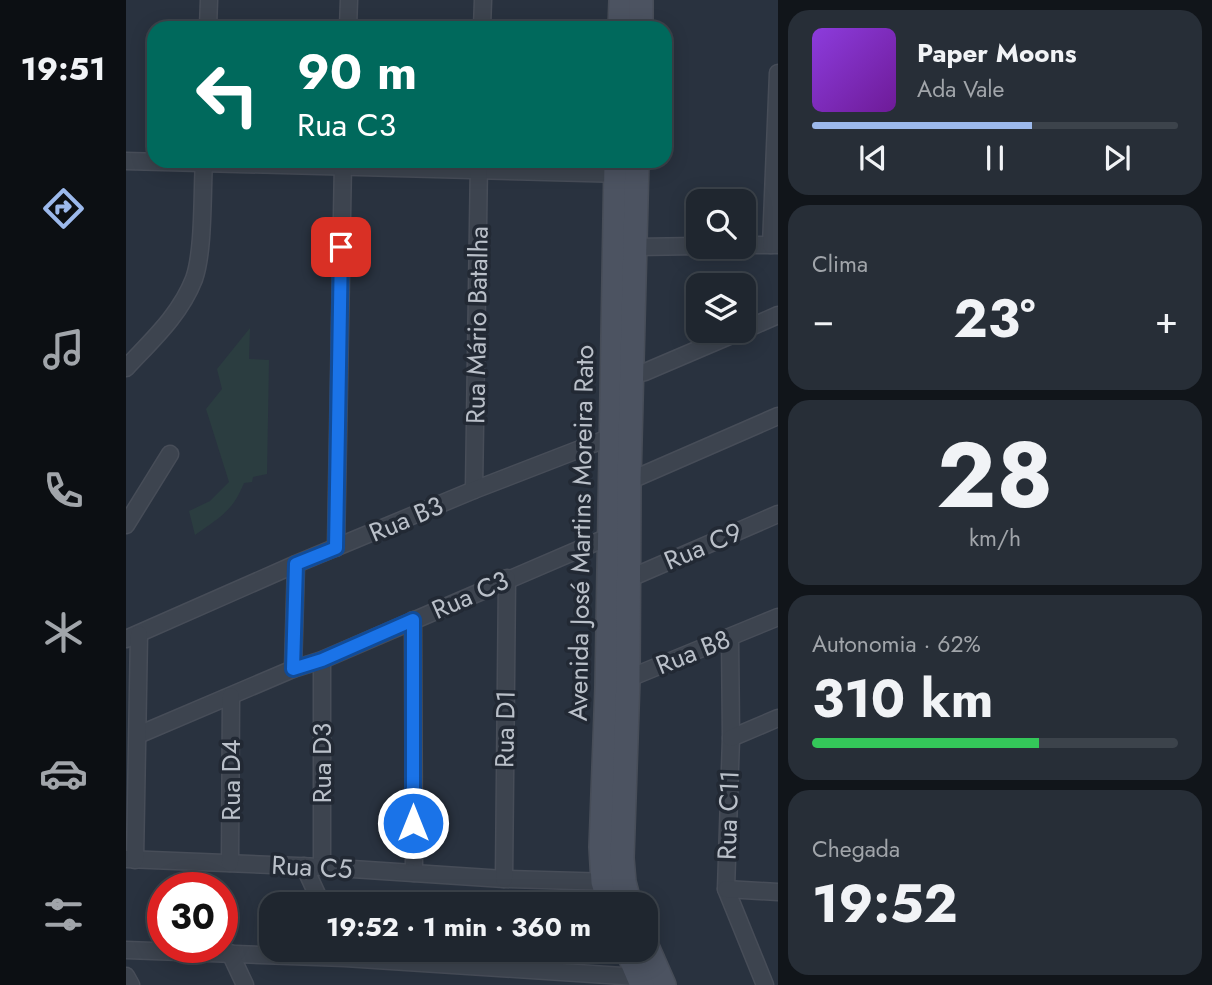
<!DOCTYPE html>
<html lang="pt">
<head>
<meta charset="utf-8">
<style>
	body { margin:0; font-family:Jost,sans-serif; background:#272e37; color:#f1f3f6; height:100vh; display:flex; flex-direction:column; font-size:26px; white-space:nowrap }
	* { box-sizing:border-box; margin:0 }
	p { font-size:23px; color:#a1a5aa }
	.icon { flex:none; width:38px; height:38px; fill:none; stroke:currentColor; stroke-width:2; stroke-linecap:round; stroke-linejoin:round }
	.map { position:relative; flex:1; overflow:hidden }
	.sheet { display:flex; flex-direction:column; gap:10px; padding:10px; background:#11151a; width:434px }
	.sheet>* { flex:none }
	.banner { position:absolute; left:21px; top:21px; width:525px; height:147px; border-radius:21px; box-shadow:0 4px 18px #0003,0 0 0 2px #3c434b; background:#00695c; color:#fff; overflow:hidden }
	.fabs { position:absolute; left:560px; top:189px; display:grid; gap:14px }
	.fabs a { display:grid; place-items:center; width:70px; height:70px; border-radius:14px; background:#1f262f; box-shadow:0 4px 18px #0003,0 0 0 2px #3c434b; font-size:35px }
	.speed { position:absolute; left:21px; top:872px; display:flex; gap:14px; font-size:35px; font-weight:700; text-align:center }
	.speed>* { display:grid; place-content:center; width:91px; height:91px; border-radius:50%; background:#1f262f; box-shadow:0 4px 18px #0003,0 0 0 2px #3c434b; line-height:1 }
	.speed .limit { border:10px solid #d22; background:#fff; color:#111 }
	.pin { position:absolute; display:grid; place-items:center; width:60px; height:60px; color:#fff; margin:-30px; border-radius:14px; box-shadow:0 4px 10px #0006 }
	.me { position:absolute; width:77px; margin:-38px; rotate:0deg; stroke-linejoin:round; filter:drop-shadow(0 0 5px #0008) }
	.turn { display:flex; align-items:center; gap:24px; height:147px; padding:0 35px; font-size:32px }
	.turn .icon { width:91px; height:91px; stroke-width:2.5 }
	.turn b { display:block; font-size:49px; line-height:60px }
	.big { font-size:52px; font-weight:700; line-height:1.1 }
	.sheet .card { flex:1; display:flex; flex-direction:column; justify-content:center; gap:10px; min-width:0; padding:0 24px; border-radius:21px; background:#272e37 }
	.sheet .dial { align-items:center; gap:0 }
	.dial b { font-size:91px; line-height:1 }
	.song { display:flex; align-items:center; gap:21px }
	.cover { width:84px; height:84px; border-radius:10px; background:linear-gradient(135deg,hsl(270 70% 55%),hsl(280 70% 35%)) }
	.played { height:7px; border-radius:4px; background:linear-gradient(90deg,#9cb9ec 60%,#3c434b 60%) }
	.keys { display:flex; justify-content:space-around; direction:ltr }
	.heat { display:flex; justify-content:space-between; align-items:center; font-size:38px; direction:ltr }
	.charge { height:10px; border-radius:5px; background:linear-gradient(90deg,#34c759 62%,#3c434b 0) }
	.trip { position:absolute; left:133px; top:892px; width:399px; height:70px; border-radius:21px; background:#1f262f; box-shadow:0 4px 18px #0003,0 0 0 2px #3c434b; font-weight:700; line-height:70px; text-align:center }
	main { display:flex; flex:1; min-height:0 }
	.tabs { display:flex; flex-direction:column; width:126px; justify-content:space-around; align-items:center; background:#0c0f13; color:#a1a5aa }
	.tabs .icon { width:49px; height:49px }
	.tabs .current { color:#9cb9ec }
	.tabs b { font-size:32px; color:#f1f3f6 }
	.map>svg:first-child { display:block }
</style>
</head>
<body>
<main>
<nav class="tabs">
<b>19:51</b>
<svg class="icon current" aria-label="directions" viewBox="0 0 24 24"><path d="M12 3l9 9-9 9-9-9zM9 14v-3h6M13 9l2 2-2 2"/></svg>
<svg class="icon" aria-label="music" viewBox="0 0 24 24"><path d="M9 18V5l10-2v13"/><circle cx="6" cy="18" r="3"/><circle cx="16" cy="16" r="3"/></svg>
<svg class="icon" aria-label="phone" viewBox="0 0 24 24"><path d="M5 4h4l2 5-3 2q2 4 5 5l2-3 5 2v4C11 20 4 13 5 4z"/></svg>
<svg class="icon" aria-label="climate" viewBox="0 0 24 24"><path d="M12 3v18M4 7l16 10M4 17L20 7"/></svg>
<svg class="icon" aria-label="car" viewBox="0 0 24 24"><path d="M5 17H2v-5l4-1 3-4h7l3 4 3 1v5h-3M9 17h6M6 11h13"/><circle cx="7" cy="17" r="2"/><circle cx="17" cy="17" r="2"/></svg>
<svg class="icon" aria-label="filters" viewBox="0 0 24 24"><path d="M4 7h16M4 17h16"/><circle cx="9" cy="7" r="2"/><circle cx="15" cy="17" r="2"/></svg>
</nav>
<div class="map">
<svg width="652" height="985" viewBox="0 0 652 985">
	<rect width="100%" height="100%" fill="#29323f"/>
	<path fill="#2b3d40" d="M124,328L123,359L143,360L141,474L127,477L126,482L118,483C107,511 93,518 69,535L63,511L84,501L103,482L80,409L96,389L91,369Z"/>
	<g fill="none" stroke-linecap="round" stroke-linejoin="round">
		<g stroke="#474d58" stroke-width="19">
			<g id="street">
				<polyline points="82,28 83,0"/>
				<polyline points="222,28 223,0"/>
				<polyline points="356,28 357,0"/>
				<polyline points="0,161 498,174"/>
				<polyline points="618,245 652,245"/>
				<polyline points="645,245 652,73"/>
				<polyline points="510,247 572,246"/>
				<polyline points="618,330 652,315"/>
				<path d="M0,368C26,340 54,315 68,279C78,251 76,192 78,161"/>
				<polyline points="498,372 507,375 519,372 615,331"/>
				<polyline points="503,481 652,416"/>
				<polyline points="348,490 353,161"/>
				<polyline points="0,525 44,454"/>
				<polyline points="210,548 217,161"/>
				<polyline points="502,579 652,514"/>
				<polyline points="287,620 288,873"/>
				<polyline points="604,637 605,738 600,889 639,985"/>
				<polyline points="0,639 170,564 348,490 485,437"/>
				<polyline points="196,660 196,867"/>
				<polyline points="167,669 170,564"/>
				<polyline points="496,681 652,617"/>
				<polyline points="12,735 167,669 196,660 482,537"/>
				<polyline points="605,738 652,718"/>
				<polyline points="0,859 196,867 378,879 487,882"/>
				<polyline points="9,860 13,634"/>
				<polyline points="104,863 105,696"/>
				<polyline points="178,866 196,905"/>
				<polyline points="378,879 381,578"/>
				<polyline points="600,889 652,892"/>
				<polyline points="0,950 219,958 512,977"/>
				<polyline points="104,953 119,985"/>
				<polyline points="0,976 5,985"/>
			</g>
		</g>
		<g stroke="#474d58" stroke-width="26">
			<g id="secondary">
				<polyline points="494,28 495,0"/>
				<polyline points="515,28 515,0"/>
				<polyline points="484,905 477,882 475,847 481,687 490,161"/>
				<polyline points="504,905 498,882 496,858 502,679 503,481 511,161"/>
				<polyline points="520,944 538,985"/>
				<polyline points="501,950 516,985"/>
			</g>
		</g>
		<use href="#street" stroke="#3d444f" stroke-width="16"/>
		<use href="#secondary" stroke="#4c5361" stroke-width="23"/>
	</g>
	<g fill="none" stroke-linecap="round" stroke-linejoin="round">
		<g stroke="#114b97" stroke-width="18">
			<polyline id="route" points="215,247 210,548 170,564 167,669 196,660 287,620 287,823"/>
		</g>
		<use href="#route" stroke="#1a73e8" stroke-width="12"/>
	</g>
	<g text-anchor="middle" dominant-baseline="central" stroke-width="7" stroke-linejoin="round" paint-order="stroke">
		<g font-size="26" fill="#bac0c9" stroke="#222934">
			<text transform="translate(351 325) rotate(-89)">Rua Mário Batalha</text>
			<text transform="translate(280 519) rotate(-23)">Rua B3</text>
			<text transform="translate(455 533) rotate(-89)">Avenida José Martins Moreira Rato</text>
			<text transform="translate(577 546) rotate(-23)">Rua C9</text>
			<text transform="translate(344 595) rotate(-24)">Rua C3</text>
			<text transform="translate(567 652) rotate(-22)">Rua B8</text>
			<text transform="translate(379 729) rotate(-89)">Rua D1</text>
			<text transform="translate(196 763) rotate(-90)">Rua D3</text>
			<text transform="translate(105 780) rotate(-90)">Rua D4</text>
			<text transform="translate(602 815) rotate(-88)">Rua C11</text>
			<text transform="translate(186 867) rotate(3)">Rua C5</text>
		</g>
	</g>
</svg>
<div class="fabs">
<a><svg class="icon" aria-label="search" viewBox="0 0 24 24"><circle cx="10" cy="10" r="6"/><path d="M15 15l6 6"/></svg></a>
<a><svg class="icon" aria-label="layers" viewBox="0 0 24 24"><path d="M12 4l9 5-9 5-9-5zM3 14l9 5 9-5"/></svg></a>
</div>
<div class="speed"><div class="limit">30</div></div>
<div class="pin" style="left:215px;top:247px;background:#d93025"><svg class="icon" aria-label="arrive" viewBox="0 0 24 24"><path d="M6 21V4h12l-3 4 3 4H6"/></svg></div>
<svg class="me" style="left:287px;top:823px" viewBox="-20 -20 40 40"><circle r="17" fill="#1a73e8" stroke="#fff" stroke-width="3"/><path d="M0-11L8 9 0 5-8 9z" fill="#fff"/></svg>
<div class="trip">19:52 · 1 min · 360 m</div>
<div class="banner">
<div class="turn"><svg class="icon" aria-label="left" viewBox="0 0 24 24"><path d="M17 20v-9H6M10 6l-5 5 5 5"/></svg><div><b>90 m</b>Rua C3</div></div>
</div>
</div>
<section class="sheet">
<div class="card">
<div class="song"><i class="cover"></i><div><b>Paper Moons</b><p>Ada Vale</p></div></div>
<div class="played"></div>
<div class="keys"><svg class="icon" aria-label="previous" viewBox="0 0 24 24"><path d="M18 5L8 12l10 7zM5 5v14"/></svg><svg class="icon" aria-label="pause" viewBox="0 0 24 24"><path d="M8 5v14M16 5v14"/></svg><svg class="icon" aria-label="next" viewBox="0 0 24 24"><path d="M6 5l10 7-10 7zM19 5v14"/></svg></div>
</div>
<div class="card"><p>Clima</p>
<div class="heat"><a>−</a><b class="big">23°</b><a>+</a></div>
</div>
<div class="card dial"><b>28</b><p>km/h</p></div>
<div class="card"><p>Autonomia · 62%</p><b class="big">310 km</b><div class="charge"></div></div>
<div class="card"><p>Chegada</p><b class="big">19:52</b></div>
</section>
</main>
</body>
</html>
